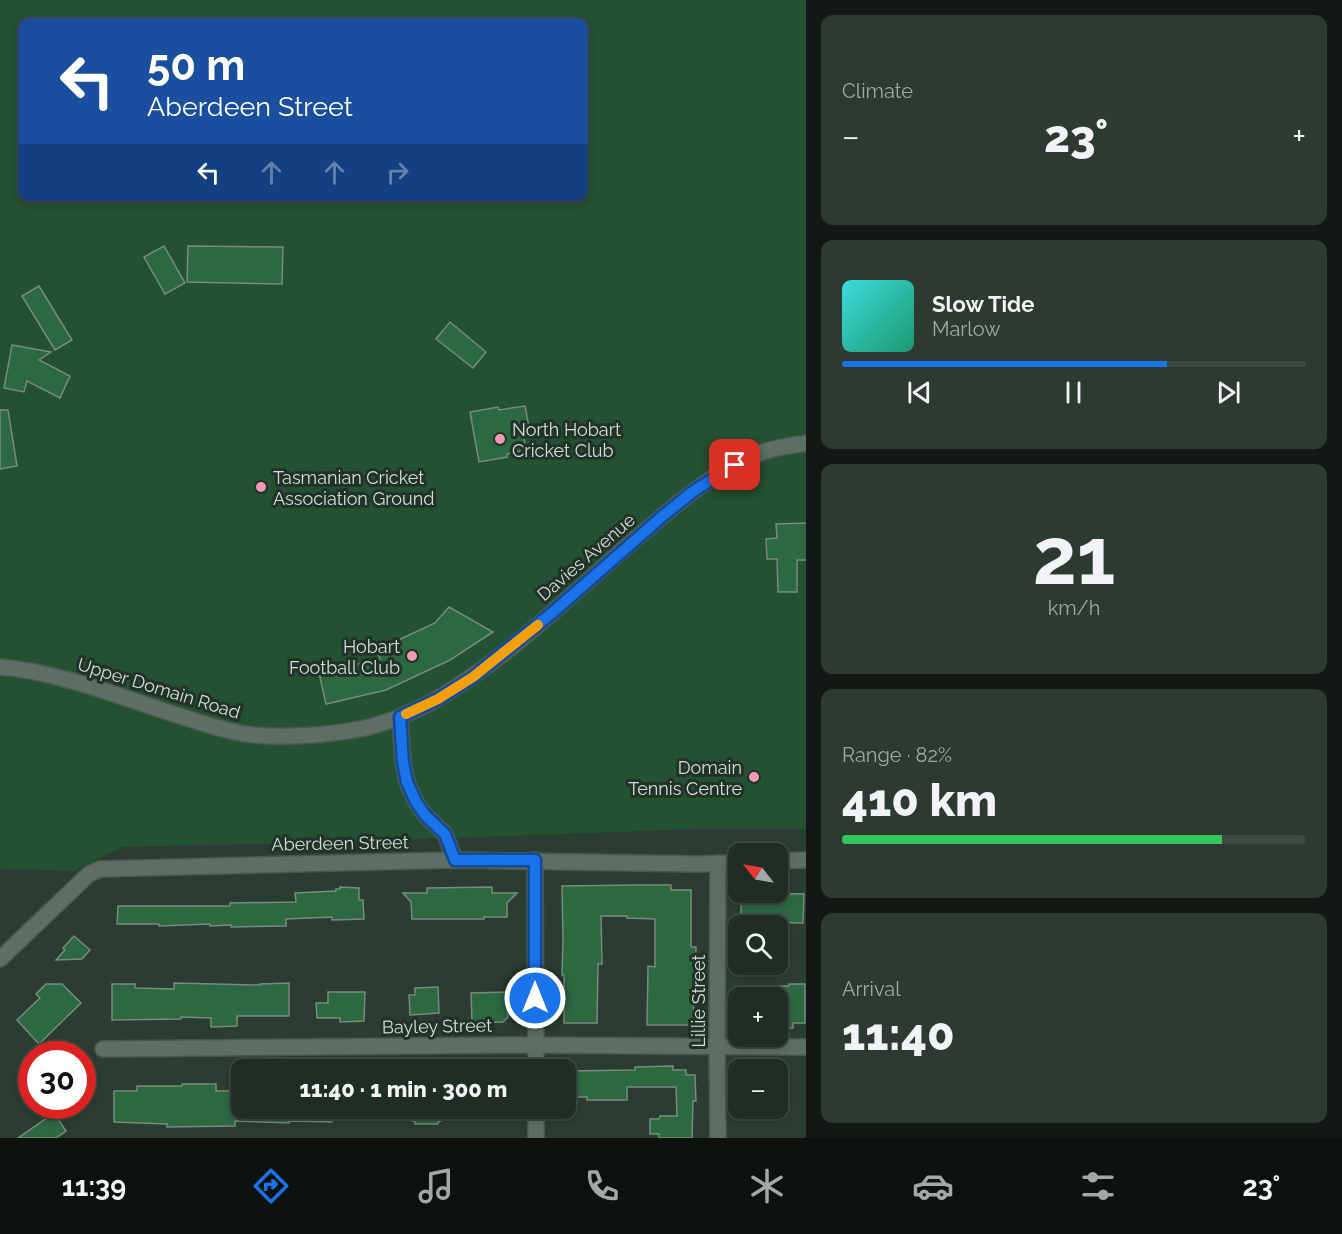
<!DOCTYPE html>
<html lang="en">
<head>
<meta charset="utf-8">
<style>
	body { margin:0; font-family:Raleway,sans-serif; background:#2d3931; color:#f1f3f6; height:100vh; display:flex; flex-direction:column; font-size:22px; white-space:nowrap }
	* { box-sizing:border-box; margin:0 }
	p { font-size:20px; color:#a2a8a6 }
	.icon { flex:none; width:33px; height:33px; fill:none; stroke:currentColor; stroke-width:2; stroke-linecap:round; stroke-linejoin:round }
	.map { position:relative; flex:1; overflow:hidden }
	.drawer { display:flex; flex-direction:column; gap:15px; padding:15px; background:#121914; width:536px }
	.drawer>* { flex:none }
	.top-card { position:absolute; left:18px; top:18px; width:570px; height:183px; border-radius:12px; box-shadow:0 3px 9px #0003,0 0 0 2px #3d4941; background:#1a4fa0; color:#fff; overflow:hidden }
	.needle { width:39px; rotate:301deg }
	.controls { position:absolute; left:728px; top:843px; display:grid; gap:12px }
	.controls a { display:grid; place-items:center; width:60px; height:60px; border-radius:12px; background:#202d24; box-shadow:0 3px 9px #0003,0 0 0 2px #3d4941; font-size:30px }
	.speed { position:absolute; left:18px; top:1041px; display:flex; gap:12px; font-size:30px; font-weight:700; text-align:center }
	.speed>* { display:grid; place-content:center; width:78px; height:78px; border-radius:50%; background:#202d24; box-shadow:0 3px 9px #0003,0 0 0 2px #3d4941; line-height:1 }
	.speed .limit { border:9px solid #d22; background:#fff; color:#111 }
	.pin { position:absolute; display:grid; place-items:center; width:51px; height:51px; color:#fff; margin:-26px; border-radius:12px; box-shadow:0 3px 9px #0006 }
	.me { position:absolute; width:66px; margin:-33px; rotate:0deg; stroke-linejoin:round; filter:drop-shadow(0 0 4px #0008) }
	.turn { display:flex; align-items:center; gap:21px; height:126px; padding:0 30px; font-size:27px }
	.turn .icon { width:78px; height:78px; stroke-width:2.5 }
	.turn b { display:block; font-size:42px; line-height:51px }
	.lanes { display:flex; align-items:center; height:57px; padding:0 30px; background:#0003; justify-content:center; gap:30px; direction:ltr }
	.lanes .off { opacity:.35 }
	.big { font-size:45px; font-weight:800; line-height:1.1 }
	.drawer .card { flex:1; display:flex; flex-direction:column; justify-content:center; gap:9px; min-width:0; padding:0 21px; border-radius:12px; background:#2d3931 }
	.drawer .dial { align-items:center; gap:0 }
	.dial b { font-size:78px; line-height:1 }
	.song { display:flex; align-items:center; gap:18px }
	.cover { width:72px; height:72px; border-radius:9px; background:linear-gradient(135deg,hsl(180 70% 55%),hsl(160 70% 35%)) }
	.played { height:6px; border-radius:3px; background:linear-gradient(90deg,#1a73e8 70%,#3d4941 70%) }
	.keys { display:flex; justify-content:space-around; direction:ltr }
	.heat { display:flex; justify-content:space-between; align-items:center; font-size:33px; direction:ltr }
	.charge { height:9px; border-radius:4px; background:linear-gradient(90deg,#34c759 82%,#3d4941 0) }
	.trip { position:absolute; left:231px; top:1059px; width:345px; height:60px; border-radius:12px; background:#202d24; box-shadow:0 3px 9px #0003,0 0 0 2px #3d4941; font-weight:800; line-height:60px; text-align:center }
	.dock { display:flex; height:96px; justify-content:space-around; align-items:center; background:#0d120e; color:#a2a8a6 }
	.dock .icon { width:42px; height:42px }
	.dock .selected { color:#1a73e8 }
	.dock b { font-size:27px; color:#f1f3f6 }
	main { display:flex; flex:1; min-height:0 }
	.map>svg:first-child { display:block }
</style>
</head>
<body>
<main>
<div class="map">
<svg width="807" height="1138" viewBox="0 0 807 1138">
	<rect width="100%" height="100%" fill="#2b3c30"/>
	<path fill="#245033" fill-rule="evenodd" d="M0,0H806V829H701L316,843L123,847L74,871L0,869ZM22,22H584V196H22Z"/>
	<g fill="#2c6842" stroke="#788b7d" stroke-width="1.5">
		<polygon points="164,246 185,283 165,294 144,257"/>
		<polygon points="188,246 283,247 282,284 187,282"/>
		<polygon points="39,286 72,340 55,350 22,296"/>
		<polygon points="450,322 486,352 473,368 436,339"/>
		<polygon points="12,345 51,352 39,360 70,376 60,398 27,381 24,392 4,388"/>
		<polygon points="525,406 529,427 522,428 526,450 507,454 507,457 479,462 470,412 498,407 499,410"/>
		<polygon points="0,410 8,410 17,466 0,469"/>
		<polygon points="807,523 807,560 797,560 797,592 778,592 777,559 767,559 766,539 777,538 776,524"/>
		<polygon points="449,607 493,632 450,660 386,690 326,704 319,673 380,659 377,650 435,623"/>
		<polygon points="638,885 671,885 671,890 691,890 691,947 696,947 695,990 693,990 694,1021 690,1025 647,1025 648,966 655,967 655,919 627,918 627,916 601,916 602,964 598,964 597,1023 564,1023 564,975 562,975 563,940 562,886"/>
		<polygon points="340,887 359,888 359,900 363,900 364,919 332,920 332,917 286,919 286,926 231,927 231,925 210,926 210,924 159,926 159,924 117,924 118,906 230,906 230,903 296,902 295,893 336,891 336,889 340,889"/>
		<polygon points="492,887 492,893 517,893 507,903 507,917 484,917 484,919 412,919 411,902 403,893 427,893 427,888"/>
		<polygon points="755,893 804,894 803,923 765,922 765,925 740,924 742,894 755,895"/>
		<polygon points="74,936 90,950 82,959 56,960 65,950 63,948"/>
		<polygon points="174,983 260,985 260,984 289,983 289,1016 237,1016 237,1026 211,1027 211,1018 181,1017 181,1019 112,1020 112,984 135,984 135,988 174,989"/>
		<polygon points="46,984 62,984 81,1003 39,1044 17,1020 40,998 36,994"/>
		<polygon points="789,984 805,984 805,1023 793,1023 793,1028 777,1028 777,986 789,986"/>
		<polygon points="438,987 439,1013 410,1015 409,995 415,995 415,988"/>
		<polygon points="328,992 365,992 364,1021 340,1022 340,1018 317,1018 316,1003 328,1003"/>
		<polygon points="508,992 508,1017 503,1022 472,1023 471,993"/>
		<polygon points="673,1066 673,1070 686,1070 686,1075 695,1075 696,1101 693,1101 692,1138 659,1138 659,1134 650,1134 650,1119 659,1119 660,1116 677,1116 676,1087 627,1087 627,1100 587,1100 587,1097 566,1097 566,1071 635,1070 635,1067"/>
		<polygon points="182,1084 216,1084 216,1091 242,1091 242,1108 332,1108 332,1122 289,1121 289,1123 235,1121 235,1126 167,1127 167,1124 114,1122 114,1091 137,1091 137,1086 182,1086"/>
		<polygon points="412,1108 441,1108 441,1121 438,1122 438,1124 415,1124 415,1121 412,1121"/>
		<polygon points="54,1113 66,1131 56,1138 18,1138"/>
	</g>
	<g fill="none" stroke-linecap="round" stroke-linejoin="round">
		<g stroke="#49584d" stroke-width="18">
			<g id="street">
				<path d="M0,667C60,672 123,698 180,716C202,723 224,731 246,734C280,739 331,735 365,728C376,726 388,721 400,717L403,762L407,782L416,802L425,815L445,834L455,860"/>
				<polyline points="535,860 536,1070"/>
				<polyline points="777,861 807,860"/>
				<polyline points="718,863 717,1047 718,1138"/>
				<polyline points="0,959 89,874 100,869 455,860 697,864 738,863"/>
				<polyline points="103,1049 522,1045 807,1047"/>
				<polyline points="536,1108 536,1138"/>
			</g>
		</g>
		<g stroke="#49584d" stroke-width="18">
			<path id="secondary" d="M400,717C413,711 428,705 440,697C481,673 518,643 553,612C584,585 614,557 645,531C681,500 721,466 766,451C779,447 793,445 807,443"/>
		</g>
		<use href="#street" stroke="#5d6f62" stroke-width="15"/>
		<use href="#secondary" stroke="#5d6f62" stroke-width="15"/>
	</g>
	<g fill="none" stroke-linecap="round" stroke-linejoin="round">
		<g stroke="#114b97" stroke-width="15">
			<polyline id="route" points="535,998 535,860 455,860 445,834 425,815 416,802 407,782 403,762 400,717 438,699 473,677 552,613 665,514 695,490 735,465"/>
		</g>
		<use href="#route" stroke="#1a73e8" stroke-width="10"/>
		<polyline stroke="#f59e0b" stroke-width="10" points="406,714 438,699 473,677 538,625"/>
	</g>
	<g fill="#ef9ab7" stroke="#213226" stroke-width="2">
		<circle cx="500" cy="439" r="6"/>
		<circle cx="261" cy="487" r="6"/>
		<circle cx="412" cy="656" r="6"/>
		<circle cx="754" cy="777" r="6"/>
	</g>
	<g text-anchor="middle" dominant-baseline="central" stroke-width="6" stroke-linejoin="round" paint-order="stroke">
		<g font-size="18" fill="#d4dfd7" stroke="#213226" text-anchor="start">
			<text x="512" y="429">North Hobart<tspan x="512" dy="21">Cricket Club</tspan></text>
			<text x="273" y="477">Tasmanian Cricket<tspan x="273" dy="21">Association Ground</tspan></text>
			<text x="400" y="646" text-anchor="end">Hobart<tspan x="400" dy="21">Football Club</tspan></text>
			<text x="742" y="767" text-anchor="end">Domain<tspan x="742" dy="21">Tennis Centre</tspan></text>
		</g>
		<g font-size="18" fill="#d4dfd7" stroke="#213226">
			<text transform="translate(586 557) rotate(-41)">Davies Avenue</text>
			<text transform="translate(159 688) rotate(17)">Upper Domain Road</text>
			<text transform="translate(340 843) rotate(-1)">Aberdeen Street</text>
			<text transform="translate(698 1001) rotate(-90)">Lillie Street</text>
			<text transform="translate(437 1026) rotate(-1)">Bayley Street</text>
		</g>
	</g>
</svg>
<div class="controls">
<a><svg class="needle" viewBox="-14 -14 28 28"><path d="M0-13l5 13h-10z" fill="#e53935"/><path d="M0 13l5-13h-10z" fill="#a2a8a6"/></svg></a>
<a><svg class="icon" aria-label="search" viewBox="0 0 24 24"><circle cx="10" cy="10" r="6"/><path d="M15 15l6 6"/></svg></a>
<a>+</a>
<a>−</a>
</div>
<div class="speed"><div class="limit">30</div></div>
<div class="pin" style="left:735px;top:465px;background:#d93025"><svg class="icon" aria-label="arrive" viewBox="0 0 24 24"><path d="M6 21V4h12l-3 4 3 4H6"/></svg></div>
<svg class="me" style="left:535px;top:998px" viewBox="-20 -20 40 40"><circle r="17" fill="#1a73e8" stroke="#fff" stroke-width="3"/><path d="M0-11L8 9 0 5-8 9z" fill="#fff"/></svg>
<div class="trip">11:40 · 1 min · 300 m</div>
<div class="top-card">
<div class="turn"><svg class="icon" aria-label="left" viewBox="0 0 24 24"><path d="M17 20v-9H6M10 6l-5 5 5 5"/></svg><div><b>50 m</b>Aberdeen Street</div></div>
<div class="lanes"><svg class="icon" aria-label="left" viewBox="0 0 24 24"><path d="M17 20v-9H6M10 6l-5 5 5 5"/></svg><svg class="icon off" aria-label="ahead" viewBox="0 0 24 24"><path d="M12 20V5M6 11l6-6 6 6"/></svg><svg class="icon off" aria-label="ahead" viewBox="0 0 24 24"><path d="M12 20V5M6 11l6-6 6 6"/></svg><svg class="icon off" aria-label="right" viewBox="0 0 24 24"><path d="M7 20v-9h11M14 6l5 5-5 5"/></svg></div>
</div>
</div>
<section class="drawer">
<div class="card"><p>Climate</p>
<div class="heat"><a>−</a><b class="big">23°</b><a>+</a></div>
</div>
<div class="card">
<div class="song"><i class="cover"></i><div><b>Slow Tide</b><p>Marlow</p></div></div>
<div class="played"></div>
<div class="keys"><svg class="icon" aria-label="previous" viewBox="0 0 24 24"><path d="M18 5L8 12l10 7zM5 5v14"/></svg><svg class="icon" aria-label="pause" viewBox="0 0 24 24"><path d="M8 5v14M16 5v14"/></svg><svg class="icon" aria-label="next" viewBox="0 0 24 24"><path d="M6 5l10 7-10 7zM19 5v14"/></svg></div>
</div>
<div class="card dial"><b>21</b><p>km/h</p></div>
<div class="card"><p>Range · 82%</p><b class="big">410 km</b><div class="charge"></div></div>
<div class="card"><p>Arrival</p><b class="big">11:40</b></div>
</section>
</main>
<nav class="dock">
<b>11:39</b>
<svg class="icon selected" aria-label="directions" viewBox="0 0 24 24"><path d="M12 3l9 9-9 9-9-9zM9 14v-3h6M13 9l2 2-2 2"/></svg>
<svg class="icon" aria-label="music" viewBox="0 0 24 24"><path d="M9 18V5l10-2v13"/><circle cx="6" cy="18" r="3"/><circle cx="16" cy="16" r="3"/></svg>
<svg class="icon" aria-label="phone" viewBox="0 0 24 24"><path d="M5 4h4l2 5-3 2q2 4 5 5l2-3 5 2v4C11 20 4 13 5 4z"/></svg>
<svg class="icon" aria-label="climate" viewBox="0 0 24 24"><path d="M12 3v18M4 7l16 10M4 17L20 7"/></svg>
<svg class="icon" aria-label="car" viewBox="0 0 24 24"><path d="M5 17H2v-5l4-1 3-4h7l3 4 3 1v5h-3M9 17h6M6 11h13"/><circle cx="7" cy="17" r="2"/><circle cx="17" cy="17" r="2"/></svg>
<svg class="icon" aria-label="filters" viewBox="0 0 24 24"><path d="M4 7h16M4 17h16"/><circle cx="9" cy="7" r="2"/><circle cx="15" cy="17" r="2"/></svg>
<b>23°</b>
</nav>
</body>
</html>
